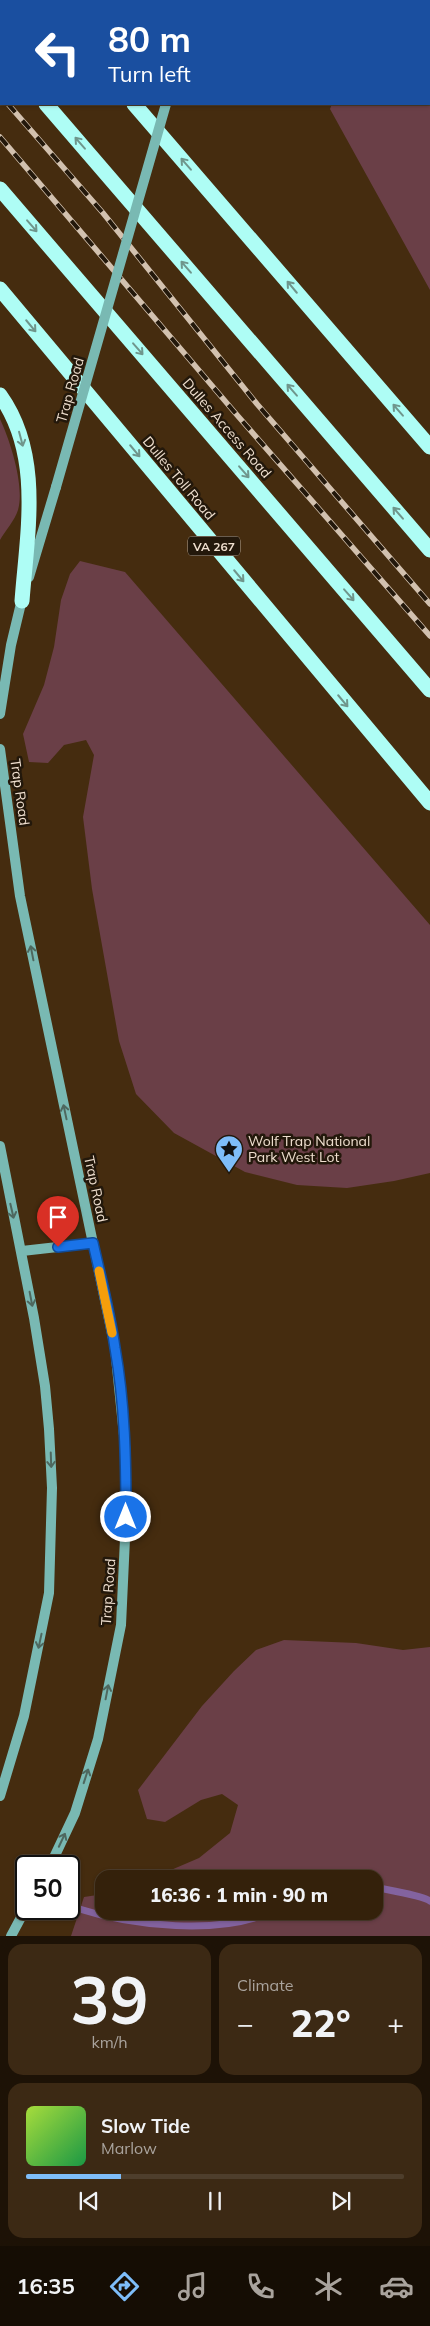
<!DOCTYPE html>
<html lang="en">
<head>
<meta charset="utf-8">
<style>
	body { margin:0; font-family:Mulish,sans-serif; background:#3c2914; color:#f1f3f6; height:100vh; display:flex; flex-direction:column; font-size:19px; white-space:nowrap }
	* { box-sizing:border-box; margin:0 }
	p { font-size:16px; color:#a9a39d }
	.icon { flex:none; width:28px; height:28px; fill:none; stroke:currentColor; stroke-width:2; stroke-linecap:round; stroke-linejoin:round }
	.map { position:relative; height:1936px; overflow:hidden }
	.drawer { display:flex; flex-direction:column; gap:8px; padding:8px; background:#1d1206; flex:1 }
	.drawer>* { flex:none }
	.top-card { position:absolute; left:0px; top:0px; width:430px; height:105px; box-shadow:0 1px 4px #0004,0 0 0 1px #4e3e2c; background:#1a4fa0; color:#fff; overflow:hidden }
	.speed { position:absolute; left:15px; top:1855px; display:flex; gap:10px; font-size:25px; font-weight:700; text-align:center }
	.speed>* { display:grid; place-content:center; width:65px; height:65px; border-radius:50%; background:#34210b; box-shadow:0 1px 4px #0004,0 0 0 1px #4e3e2c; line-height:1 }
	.speed .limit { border:2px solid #111; border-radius:8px; background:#fff; color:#111 }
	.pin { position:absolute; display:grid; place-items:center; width:42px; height:42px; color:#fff; margin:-51px -21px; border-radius:50% 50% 50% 0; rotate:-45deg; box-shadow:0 0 5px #0007 }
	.pin .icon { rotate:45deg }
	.me { position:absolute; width:55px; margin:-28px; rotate:0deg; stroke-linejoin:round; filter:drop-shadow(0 0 4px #0008) }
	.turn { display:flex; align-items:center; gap:18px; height:105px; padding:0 25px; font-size:22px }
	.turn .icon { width:65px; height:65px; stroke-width:2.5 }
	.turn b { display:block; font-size:35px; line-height:42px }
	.big { font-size:38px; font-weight:800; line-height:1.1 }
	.drawer .widget { flex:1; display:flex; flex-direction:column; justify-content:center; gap:8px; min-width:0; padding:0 18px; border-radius:15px; background:#3c2914 }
	.drawer .dial { align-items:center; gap:0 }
	.dial b { font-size:65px; line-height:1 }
	.song { display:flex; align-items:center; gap:15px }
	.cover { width:60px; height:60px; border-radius:8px; background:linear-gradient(135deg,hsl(80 70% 55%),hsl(140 70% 35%)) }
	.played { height:5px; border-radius:2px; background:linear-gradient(90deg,#7ebdf9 25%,#4e3e2c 25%) }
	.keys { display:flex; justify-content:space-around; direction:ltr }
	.heat { display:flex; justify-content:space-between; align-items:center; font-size:28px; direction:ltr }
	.drawer .tiles { flex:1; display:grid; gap:8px; grid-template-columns:1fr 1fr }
	.widget:last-child { grid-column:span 2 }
	.trip { position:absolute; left:95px; top:1870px; width:288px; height:50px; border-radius:15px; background:#34210b; box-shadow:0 1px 4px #0004,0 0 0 1px #4e3e2c; font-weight:800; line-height:50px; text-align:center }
	.tab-bar { display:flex; height:80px; justify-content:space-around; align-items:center; background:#150d04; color:#a9a39d }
	.tab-bar .icon { width:35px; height:35px }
	.tab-bar .current { color:#7ebdf9 }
	.tab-bar b { font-size:22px; color:#f1f3f6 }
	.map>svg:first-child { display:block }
</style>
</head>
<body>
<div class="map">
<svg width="430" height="1936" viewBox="0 0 430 1936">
	<rect width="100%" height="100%" fill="#452c0f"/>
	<g fill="#6a3f47">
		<polygon points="429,76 430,76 430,290 330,109 332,104 429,104"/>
		<path d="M0,419C10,440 25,486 18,510C15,520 5,531 0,540Z"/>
		<polygon points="80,561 125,572 430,925 430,1173 394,1181 347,1188 297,1185 245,1172 174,1133 136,1094 119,1041 92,889 83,817 94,755 86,740 64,745 48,763 29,762 23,734 44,685 54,647 61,600 70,574"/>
		<polygon points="284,1640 356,1643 403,1650 430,1647 430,1936 71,1936 84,1897 104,1894 104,1911 374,1911 374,1879 150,1879 199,1858 230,1833 238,1805 222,1794 201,1800 165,1822 147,1819 138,1790 202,1706 234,1671 256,1650"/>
	</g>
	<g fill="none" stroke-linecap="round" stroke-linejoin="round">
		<g stroke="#83639f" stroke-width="7">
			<polyline points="324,1879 344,1879"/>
			<path d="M374,1887C387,1890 422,1895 430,1901"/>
			<path d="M76,1908C132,1926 220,1936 273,1911"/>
		</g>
		<g stroke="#79b9b3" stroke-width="10">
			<polyline points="195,1 195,0"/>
			<polyline points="29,577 56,487"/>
			<polyline points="0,714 11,645 23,595"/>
			<polyline points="0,749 20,896 115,1348 126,1455 126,1517 121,1625 98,1739 75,1813 50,1866"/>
			<polyline points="0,1146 34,1318 45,1386 49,1429 52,1488 49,1593 24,1716 0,1796"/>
			<polyline points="22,1251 93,1243"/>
			<polyline points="11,1936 26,1908"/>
		</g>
		<g stroke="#aefdf5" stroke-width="15">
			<polyline points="43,0 45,1"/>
			<polyline points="0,51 1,52"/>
			<polyline points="46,104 430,550"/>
			<polyline points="134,104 430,447"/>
			<polyline points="0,189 430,690"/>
			<polyline points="0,289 430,803"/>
			<path d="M0,395C43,455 27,533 22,601"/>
		</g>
		<g stroke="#d2c1af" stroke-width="5.5">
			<g id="rail">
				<polyline points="0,94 1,96"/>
				<polyline points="8,104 103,213 257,404 430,604"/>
				<polyline points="0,137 237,415 430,636"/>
			</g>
		</g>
		<use href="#rail" stroke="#23180b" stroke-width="4" stroke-dasharray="11" stroke-linecap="butt"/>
		<polyline stroke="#79b9b3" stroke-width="10" points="56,487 166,104"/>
	</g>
	<defs><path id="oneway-shaft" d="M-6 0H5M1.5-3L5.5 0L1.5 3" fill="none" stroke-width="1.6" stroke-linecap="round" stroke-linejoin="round" transform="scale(1.25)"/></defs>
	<g stroke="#6f968c">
		<use href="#oneway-shaft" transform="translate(80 143) rotate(-131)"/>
		<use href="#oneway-shaft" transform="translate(186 164) rotate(-131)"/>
		<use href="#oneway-shaft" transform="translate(32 226) rotate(49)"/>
		<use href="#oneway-shaft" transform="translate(186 267) rotate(-131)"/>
		<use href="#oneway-shaft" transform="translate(292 287) rotate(-130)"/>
		<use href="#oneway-shaft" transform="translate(31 326) rotate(50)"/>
		<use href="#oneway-shaft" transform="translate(138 349) rotate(49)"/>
		<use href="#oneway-shaft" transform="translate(292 390) rotate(-131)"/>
		<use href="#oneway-shaft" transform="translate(398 410) rotate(-131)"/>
		<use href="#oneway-shaft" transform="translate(21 439) rotate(75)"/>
		<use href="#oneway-shaft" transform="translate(135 451) rotate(50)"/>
		<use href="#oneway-shaft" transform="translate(244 472) rotate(49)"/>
		<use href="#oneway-shaft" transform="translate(398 513) rotate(-131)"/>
		<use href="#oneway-shaft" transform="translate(239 576) rotate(50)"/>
		<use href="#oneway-shaft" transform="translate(349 595) rotate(49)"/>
		<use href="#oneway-shaft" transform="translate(343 701) rotate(50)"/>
	</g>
	<g stroke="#4e685f">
		<use href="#oneway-shaft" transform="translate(32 953) rotate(-101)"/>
		<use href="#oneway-shaft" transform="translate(65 1112) rotate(-102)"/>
		<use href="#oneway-shaft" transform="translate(12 1211) rotate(77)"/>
		<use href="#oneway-shaft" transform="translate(31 1299) rotate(79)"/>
		<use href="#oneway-shaft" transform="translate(51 1460) rotate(88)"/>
		<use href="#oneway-shaft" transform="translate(40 1641) rotate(102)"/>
		<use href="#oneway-shaft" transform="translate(107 1692) rotate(-79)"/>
		<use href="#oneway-shaft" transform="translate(86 1776) rotate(-72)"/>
		<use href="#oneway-shaft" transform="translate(62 1840) rotate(-65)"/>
	</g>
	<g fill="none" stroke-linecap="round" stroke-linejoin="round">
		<g stroke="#114b97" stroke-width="12">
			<path id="route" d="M58,1247L93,1243C101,1278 110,1313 115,1348C125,1404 126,1461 126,1517"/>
		</g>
		<use href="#route" stroke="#1a73e8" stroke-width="9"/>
		<polyline stroke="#f59e0b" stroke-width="9" points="99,1271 112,1333"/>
	</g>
	<defs>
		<g id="sight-pin" transform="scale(1.4375)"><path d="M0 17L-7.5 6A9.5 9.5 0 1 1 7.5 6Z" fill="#7ebdf9" stroke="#23180b"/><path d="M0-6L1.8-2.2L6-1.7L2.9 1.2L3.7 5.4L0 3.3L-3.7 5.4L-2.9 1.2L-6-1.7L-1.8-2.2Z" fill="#111"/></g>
	</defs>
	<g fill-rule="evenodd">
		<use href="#sight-pin" x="229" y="1149"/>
	</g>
	<g text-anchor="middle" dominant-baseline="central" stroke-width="5" stroke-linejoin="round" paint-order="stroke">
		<rect fill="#23180b" stroke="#b2a394" stroke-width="1" x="188" y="536.5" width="52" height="19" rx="4"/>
		<g font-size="12" font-weight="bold" fill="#efdfcf">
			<text x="214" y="546">VA 267</text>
		</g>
		<g font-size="14" fill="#efdfcf" stroke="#23180b">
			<text transform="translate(70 390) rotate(-74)">Trap Road</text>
			<text transform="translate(227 428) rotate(49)">Dulles Access Road</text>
			<text transform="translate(179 478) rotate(50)">Dulles Toll Road</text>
			<text transform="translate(20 792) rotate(82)">Trap Road</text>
			<text transform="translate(96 1189) rotate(78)">Trap Road</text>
			<text transform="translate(108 1592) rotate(-86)">Trap Road</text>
		</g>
		<g font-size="14" fill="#efdfcf" stroke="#23180b" text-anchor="start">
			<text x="248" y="1141">Wolf Trap National<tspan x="248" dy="16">Park West Lot</tspan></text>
		</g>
	</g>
</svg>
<div class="speed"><div class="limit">50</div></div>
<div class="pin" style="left:58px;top:1247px;background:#d93025"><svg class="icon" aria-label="arrive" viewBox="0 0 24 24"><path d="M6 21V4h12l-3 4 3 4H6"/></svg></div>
<svg class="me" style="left:126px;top:1517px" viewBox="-20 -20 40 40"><circle r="17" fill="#1a73e8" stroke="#fff" stroke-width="3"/><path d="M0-11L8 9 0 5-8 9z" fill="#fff"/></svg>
<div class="trip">16:36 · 1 min · 90 m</div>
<div class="top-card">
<div class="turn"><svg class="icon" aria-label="left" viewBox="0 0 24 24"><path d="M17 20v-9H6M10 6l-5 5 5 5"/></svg><div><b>80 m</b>Turn left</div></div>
</div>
</div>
<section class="drawer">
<div class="tiles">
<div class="widget dial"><b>39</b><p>km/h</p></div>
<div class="widget"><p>Climate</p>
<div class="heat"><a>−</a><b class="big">22°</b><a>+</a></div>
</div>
<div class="widget">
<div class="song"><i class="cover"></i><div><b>Slow Tide</b><p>Marlow</p></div></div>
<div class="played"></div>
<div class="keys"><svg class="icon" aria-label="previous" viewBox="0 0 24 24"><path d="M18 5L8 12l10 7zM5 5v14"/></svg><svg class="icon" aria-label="pause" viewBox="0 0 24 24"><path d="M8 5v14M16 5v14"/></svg><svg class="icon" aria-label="next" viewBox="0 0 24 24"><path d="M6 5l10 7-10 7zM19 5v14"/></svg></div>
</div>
</div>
</section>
<nav class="tab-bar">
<b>16:35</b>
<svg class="icon current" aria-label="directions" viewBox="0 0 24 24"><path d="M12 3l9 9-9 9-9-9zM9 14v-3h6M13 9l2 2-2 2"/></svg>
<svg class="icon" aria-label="music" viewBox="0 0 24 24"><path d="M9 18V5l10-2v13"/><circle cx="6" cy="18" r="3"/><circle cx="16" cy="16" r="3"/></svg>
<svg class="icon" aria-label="phone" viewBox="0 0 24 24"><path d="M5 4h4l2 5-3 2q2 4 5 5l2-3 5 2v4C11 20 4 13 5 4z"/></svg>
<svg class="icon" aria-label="climate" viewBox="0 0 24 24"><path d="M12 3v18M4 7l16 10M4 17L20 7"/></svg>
<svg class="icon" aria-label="car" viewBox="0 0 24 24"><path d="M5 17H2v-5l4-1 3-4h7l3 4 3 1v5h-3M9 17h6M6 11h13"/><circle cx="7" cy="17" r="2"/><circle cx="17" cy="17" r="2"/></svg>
</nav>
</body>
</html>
